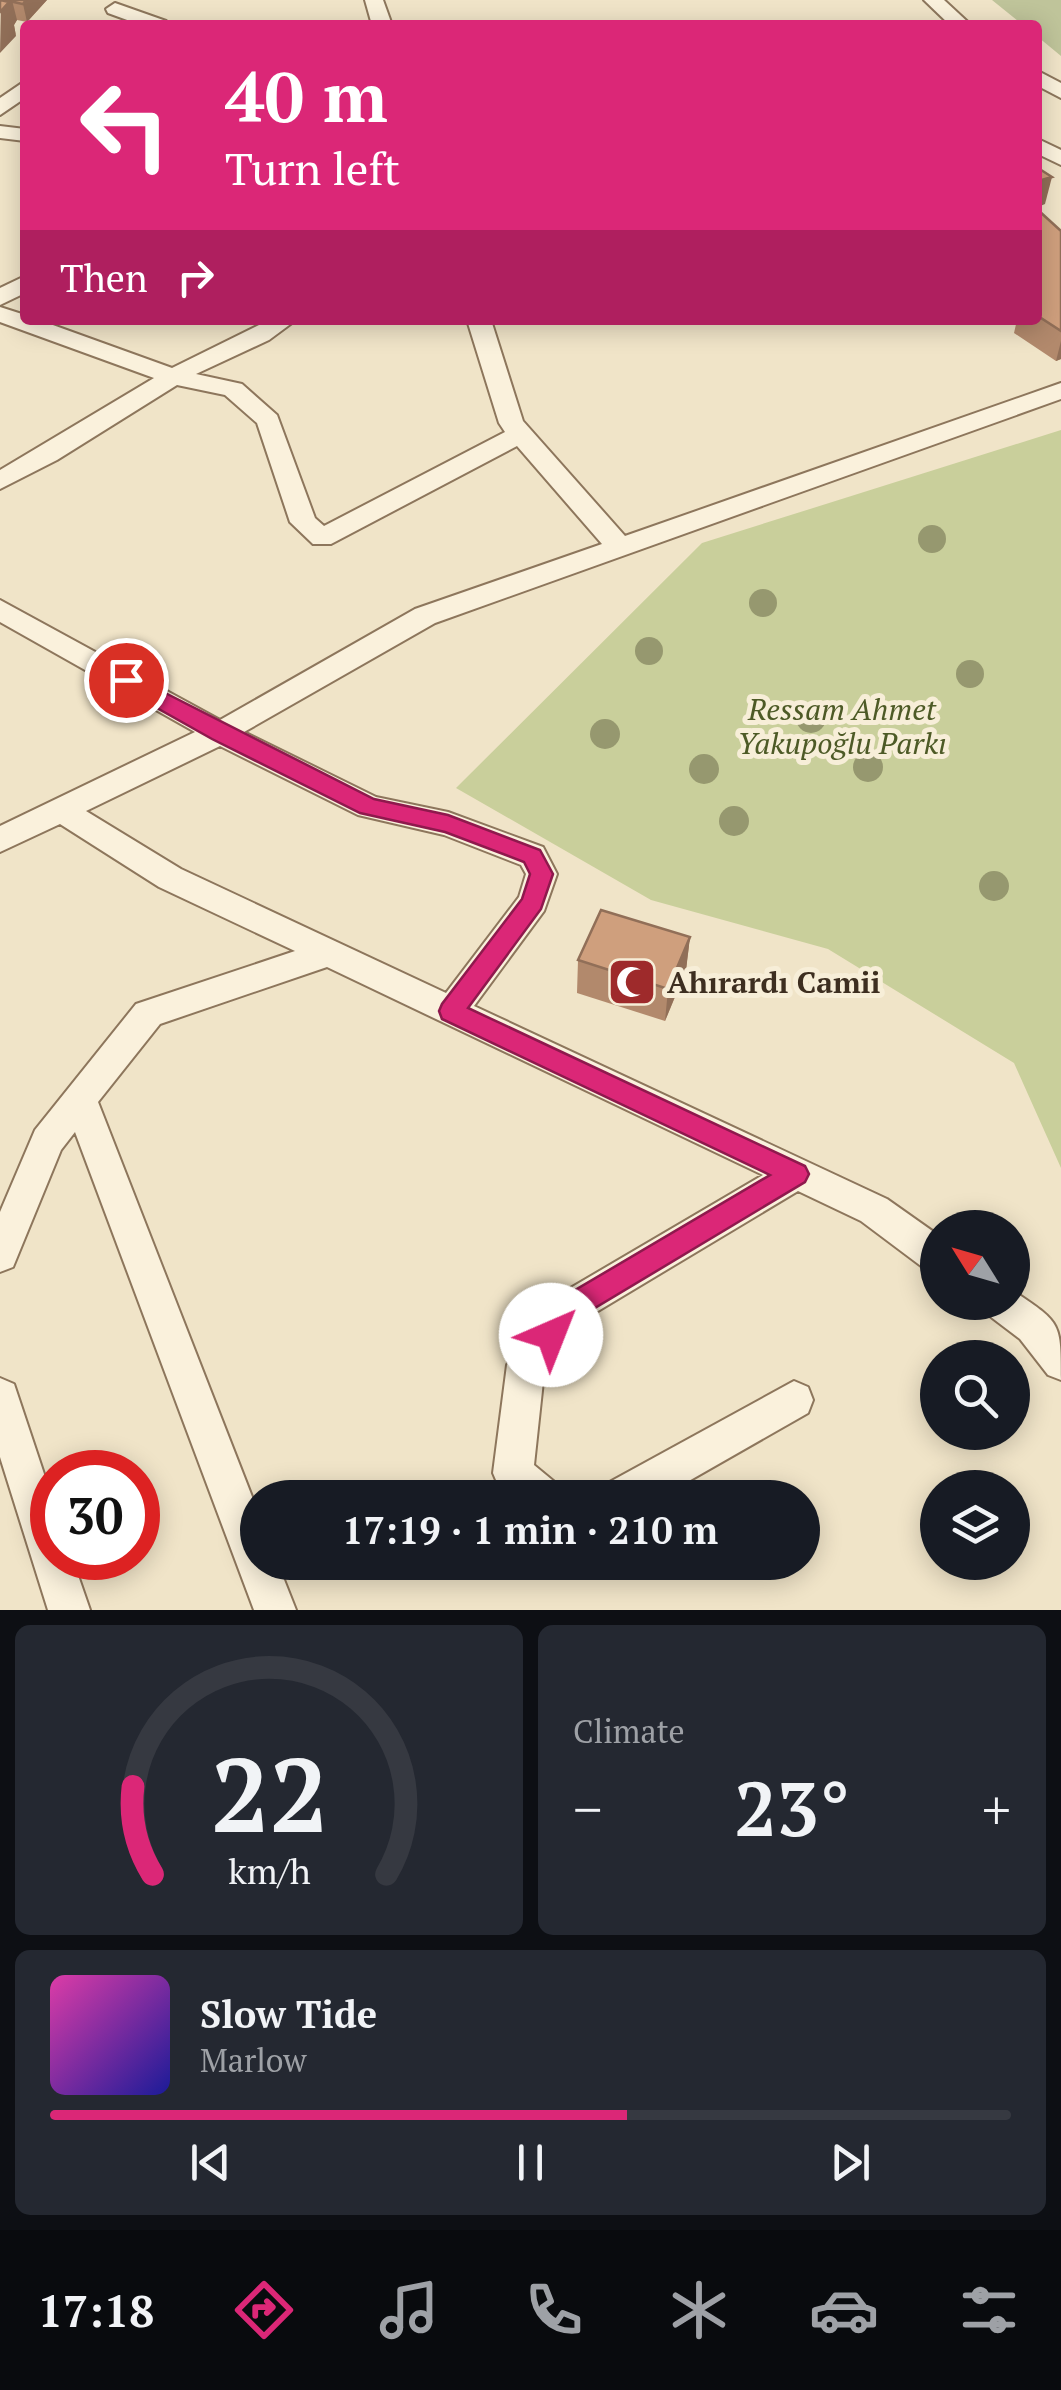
<!DOCTYPE html>
<html lang="en">
<head>
<meta charset="utf-8">
<style>
	body { margin:0; font-family:"PT Serif",serif; background:#242831; color:#f1f3f6; height:100vh; display:flex; flex-direction:column; font-size:38px; white-space:nowrap }
	* { box-sizing:border-box; margin:0 }
	p { font-size:32px; color:#9ea1a6 }
	.icon { flex:none; width:55px; height:55px; fill:none; stroke:currentColor; stroke-width:2; stroke-linecap:round; stroke-linejoin:round }
	.map { position:relative; height:1610px; overflow:hidden }
	.drawer { display:flex; flex-direction:column; gap:15px; padding:15px; background:#0d0f14; flex:1 }
	.drawer>* { flex:none }
	.guide { position:absolute; left:20px; top:20px; width:1022px; height:305px; border-radius:10px; box-shadow:0 5px 25px #0003; background:#db2777; color:#fff; overflow:hidden }
	.needle { width:65px; rotate:307deg }
	.fabs { position:absolute; left:920px; top:1210px; display:grid; gap:20px }
	.fabs a { display:grid; place-items:center; width:110px; height:110px; border-radius:50%; background:#171b24; box-shadow:0 5px 25px #0003; font-size:50px }
	.speed { position:absolute; left:30px; top:1450px; display:flex; gap:20px; font-size:50px; font-weight:700; text-align:center }
	.speed>* { display:grid; place-content:center; width:130px; height:130px; border-radius:50%; background:#171b24; box-shadow:0 5px 25px #0003; line-height:1 }
	.speed .limit { border:15px solid #d22; background:#fff; color:#111 }
	.pin { position:absolute; display:grid; place-items:center; width:85px; height:85px; color:#fff; margin:-42px; border:5px solid #fff; border-radius:50%; box-shadow:0 2px 10px #0007 }
	.me { position:absolute; width:110px; margin:-55px; rotate:44deg; stroke-linejoin:round; filter:drop-shadow(0 0 8px #0008) }
	.turn { display:flex; align-items:center; gap:35px; height:210px; padding:0 40px; font-size:45px }
	.turn .icon { width:130px; height:130px; stroke-width:2.5 }
	.turn b { display:block; font-size:70px; line-height:85px }
	.then { display:flex; align-items:center; height:95px; padding:0 40px; background:#0003; gap:20px; font-size:38px }
	.big { font-size:75px; font-weight:700; line-height:1.1 }
	.drawer .widget { flex:1; display:flex; flex-direction:column; justify-content:center; gap:15px; min-width:0; padding:0 35px; border-radius:15px; background:#242831 }
	.drawer .dial { align-items:center; gap:0 }
	.dial svg { height:260px; overflow:visible; fill:none; stroke:#363941; stroke-width:7; stroke-linecap:round; text-anchor:middle }
	.dial text { fill:#f1f3f6; stroke:none }
	.song { display:flex; align-items:center; gap:30px }
	.cover { width:120px; height:120px; border-radius:15px; background:linear-gradient(135deg,hsl(320 70% 55%),hsl(240 70% 35%)) }
	.played { height:10px; border-radius:5px; background:linear-gradient(90deg,#db2777 60%,#363941 60%) }
	.keys { display:flex; justify-content:space-around; direction:ltr }
	.heat { display:flex; justify-content:space-between; align-items:center; font-size:55px; direction:ltr }
	.drawer .tiles { flex:1; display:grid; gap:15px; grid-template-columns:1fr 1fr }
	.widget:last-child { grid-column:span 2 }
	.trip { position:absolute; left:240px; top:1480px; width:580px; height:100px; border-radius:50px; background:#171b24; box-shadow:0 5px 25px #0003; font-weight:700; line-height:100px; text-align:center }
	.tab-bar { display:flex; height:160px; justify-content:space-around; align-items:center; background:#090b0e; color:#9ea1a6 }
	.tab-bar .icon { width:70px; height:70px }
	.tab-bar .current { color:#db2777 }
	.tab-bar b { font-size:45px; color:#f1f3f6 }
	.map>svg:first-child { display:block }
</style>
</head>
<body>
<div class="map">
<svg width="1061" height="1610" viewBox="0 0 1061 1610">
	<rect width="100%" height="100%" fill="#f0e4c8"/>
	<polygon fill="#c9cf9b" points="1061,430 1061,1168 1014,1063 828,949 651,900 456,788 702,543"/>
	<polygon fill="#bfc49a" points="992,0 1061,0 1061,56 1038,37 1038,25 1023,25"/>
	<g fill="none" stroke-linecap="round" stroke-linejoin="round">
		<g stroke="#8d765c" stroke-width="4">
			<g id="street">
				<polygon points="365,0 383,0 392,25 372,25"/>
				<polygon points="924,0 944,0 971,25 950,25"/>
				<polygon points="115,3 166,21 169,25 141,25 108,13 106,9"/>
				<polygon points="1038,71 1061,83 1061,98 1038,86"/>
				<polygon points="25,81 25,98 0,115 0,98"/>
				<polygon points="0,126 25,129 25,141 0,138"/>
				<polygon points="1038,139 1061,150 1061,165 1038,154"/>
				<polygon points="25,276 25,293 0,305 0,288"/>
				<path d="M0,307L25,315V320H39L172,368L269,320H296L269,340L196,374L242,384L277,415L315,518L324,526L505,432L499,423L467,320H491L523,421L625,536L1061,383V399L435,623L244,732L376,797L448,812L543,847L557,874L544,911L474,1006L887,1199L938,1235V1274L925,1269L861,1221L798,1191L588,1317L544,1372L534,1465L557,1484L563,1498H512L499,1487L493,1473L507,1365L513,1352L562,1293L763,1175L327,967L160,1024L98,1102L258,1512V1562H277L296,1610H254L75,1132L61,1150L13,1267L0,1272V1212L35,1130L136,1004L295,951L159,887L60,824L0,852V826L195,732L0,622V600L220,720L415,609L602,544L517,446L331,544H313L290,522L257,423L225,395L177,385L57,460L0,489V470L154,378L0,322ZM220,746L358,815L444,835L521,865L526,874L519,897L446,993L181,869L86,811Z"/>
				<path d="M1012,1290C1061,1323 1061,1321 1061,1380L1048,1375L1020,1339L987,1314L982,1302H1012Z"/>
				<polygon points="0,1378 14,1384 52,1498 52,1558 72,1558 90,1610 48,1610 0,1457"/>
				<polygon points="794,1381 808,1387 813,1400 808,1413 659,1498 600,1498 606,1484"/>
			</g>
		</g>
		<use href="#street" fill="#faf1dc" fill-rule="evenodd"/>
	</g>
	<g fill="#96986f">
		<circle cx="932" cy="539" r="14"/>
		<circle cx="763" cy="603" r="14"/>
		<circle cx="649" cy="651" r="14"/>
		<circle cx="970" cy="674" r="14"/>
		<circle cx="811" cy="718" r="15"/>
		<circle cx="605" cy="734" r="15"/>
		<circle cx="868" cy="767" r="15"/>
		<circle cx="704" cy="769" r="15"/>
		<circle cx="734" cy="821" r="15"/>
		<circle cx="994" cy="886" r="15"/>
	</g>
	<g fill="#b2896c">
		<polygon points="0,0 47,0 27,22 17,20 14,25 16,36"/>
		<polygon points="1038,210 1061,231 1061,359 1056,361 1014,333 1017,320 1038,320"/>
		<polygon points="690,937 686,970 665,1021 577,993 578,960"/>
	</g>
	<g fill="#916f58">
		<polygon points="1,0 12,0 17,20 14,25 16,36 0,53"/>
		<polygon points="26,0 47,0 27,22 23,4"/>
		<polygon points="1052,177 1045,204 1038,207 1038,181"/>
		<polygon points="1061,341 1061,359 1056,361"/>
		<polygon points="690,937 686,970 665,1021 668,989"/>
	</g>
	<g fill="#cf9f7d" stroke="#916f58" stroke-width="2.5">
		<polygon points="0,0 9,2 0,12"/>
		<polygon points="12,0 26,0 23,4 13,2"/>
		<polygon points="1038,168 1052,177 1038,181"/>
		<polygon points="1038,210 1061,231 1061,331 1038,316"/>
		<polygon points="601,910 690,937 668,989 578,960"/>
	</g>
	<polygon fill="#db2777" stroke="#8e194d" stroke-width="2.5" points="126,673 374,799 448,815 540,850 553,874 541,909 468,1008 805,1166 809,1174 805,1182 585,1314 561,1345 551,1349 541,1345 537,1335 565,1296 770,1175 442,1019 439,1011 442,1004 522,899 530,874 524,862 445,832 360,813 212,739 118,686 115,680"/>
	<defs>
		<g id="mosque-square" transform="scale(2.5)"><rect x="-9" y="-9" width="18" height="18" rx="4" fill="#9e2a2b" stroke="#f7eed8"/><path d="M3.5-4.9A6 6 0 1 0 3.5 4.9A5 5 0 1 1 3.5-4.9Z" fill="#fff"/></g>
	</defs>
	<g fill-rule="evenodd">
		<use href="#mosque-square" x="632" y="982"/>
	</g>
	<g text-anchor="middle" dominant-baseline="central" stroke-width="10" stroke-linejoin="round" paint-order="stroke">
		<g font-size="30" font-style="italic" fill="#4d5a26" stroke="#f7eed8">
			<text x="842" y="709">Ressam Ahmet<tspan x="842" dy="34">Yakupoğlu Parkı</tspan></text>
		</g>
		<g font-size="30" font-weight="bold" fill="#3d2e20" stroke="#f7eed8" text-anchor="start">
			<text x="667" y="982">Ahırardı Camii</text>
		</g>
	</g>
</svg>
<div class="fabs">
<a><svg class="needle" viewBox="-14 -14 28 28"><path d="M0-13l5 13h-10z" fill="#e53935"/><path d="M0 13l5-13h-10z" fill="#9ea1a6"/></svg></a>
<a><svg class="icon" aria-label="search" viewBox="0 0 24 24"><circle cx="10" cy="10" r="6"/><path d="M15 15l6 6"/></svg></a>
<a><svg class="icon" aria-label="layers" viewBox="0 0 24 24"><path d="M12 4l9 5-9 5-9-5zM3 14l9 5 9-5"/></svg></a>
</div>
<div class="speed"><div class="limit">30</div></div>
<div class="pin" style="left:126px;top:680px;background:#d93025"><svg class="icon" aria-label="arrive" viewBox="0 0 24 24"><path d="M6 21V4h12l-3 4 3 4H6"/></svg></div>
<svg class="me" style="left:551px;top:1335px" viewBox="-20 -20 40 40"><circle r="19" fill="#fff"/><path d="M0-13L10 11 0 6-10 11z" fill="#db2777"/></svg>
<div class="trip">17:19 · 1 min · 210 m</div>
<div class="guide">
<div class="turn"><svg class="icon" aria-label="left" viewBox="0 0 24 24"><path d="M17 20v-9H6M10 6l-5 5 5 5"/></svg><div><b>40 m</b>Turn left</div></div>
<div class="then">Then<svg class="icon" aria-label="right" viewBox="0 0 24 24"><path d="M7 20v-9h11M14 6l5 5-5 5"/></svg></div>
</div>
</div>
<section class="drawer">
<div class="tiles">
<div class="widget dial"><svg viewBox="0 0 100 80">
<path d="M14 69A42 42 0 1 1 86 69"/>
<path d="M14 69A42 42 0 0 1 8 42" stroke="#db2777"/>
<text x="50" y="56" font-size="32" font-weight="700">22</text>
<text x="50" y="72" font-size="11">km/h</text>
</svg></div>
<div class="widget"><p>Climate</p>
<div class="heat"><a>−</a><b class="big">23°</b><a>+</a></div>
</div>
<div class="widget">
<div class="song"><i class="cover"></i><div><b>Slow Tide</b><p>Marlow</p></div></div>
<div class="played"></div>
<div class="keys"><svg class="icon" aria-label="previous" viewBox="0 0 24 24"><path d="M18 5L8 12l10 7zM5 5v14"/></svg><svg class="icon" aria-label="pause" viewBox="0 0 24 24"><path d="M8 5v14M16 5v14"/></svg><svg class="icon" aria-label="next" viewBox="0 0 24 24"><path d="M6 5l10 7-10 7zM19 5v14"/></svg></div>
</div>
</div>
</section>
<nav class="tab-bar">
<b>17:18</b>
<svg class="icon current" aria-label="directions" viewBox="0 0 24 24"><path d="M12 3l9 9-9 9-9-9zM9 14v-3h6M13 9l2 2-2 2"/></svg>
<svg class="icon" aria-label="music" viewBox="0 0 24 24"><path d="M9 18V5l10-2v13"/><circle cx="6" cy="18" r="3"/><circle cx="16" cy="16" r="3"/></svg>
<svg class="icon" aria-label="phone" viewBox="0 0 24 24"><path d="M5 4h4l2 5-3 2q2 4 5 5l2-3 5 2v4C11 20 4 13 5 4z"/></svg>
<svg class="icon" aria-label="climate" viewBox="0 0 24 24"><path d="M12 3v18M4 7l16 10M4 17L20 7"/></svg>
<svg class="icon" aria-label="car" viewBox="0 0 24 24"><path d="M5 17H2v-5l4-1 3-4h7l3 4 3 1v5h-3M9 17h6M6 11h13"/><circle cx="7" cy="17" r="2"/><circle cx="17" cy="17" r="2"/></svg>
<svg class="icon" aria-label="filters" viewBox="0 0 24 24"><path d="M4 7h16M4 17h16"/><circle cx="9" cy="7" r="2"/><circle cx="15" cy="17" r="2"/></svg>
</nav>
</body>
</html>
